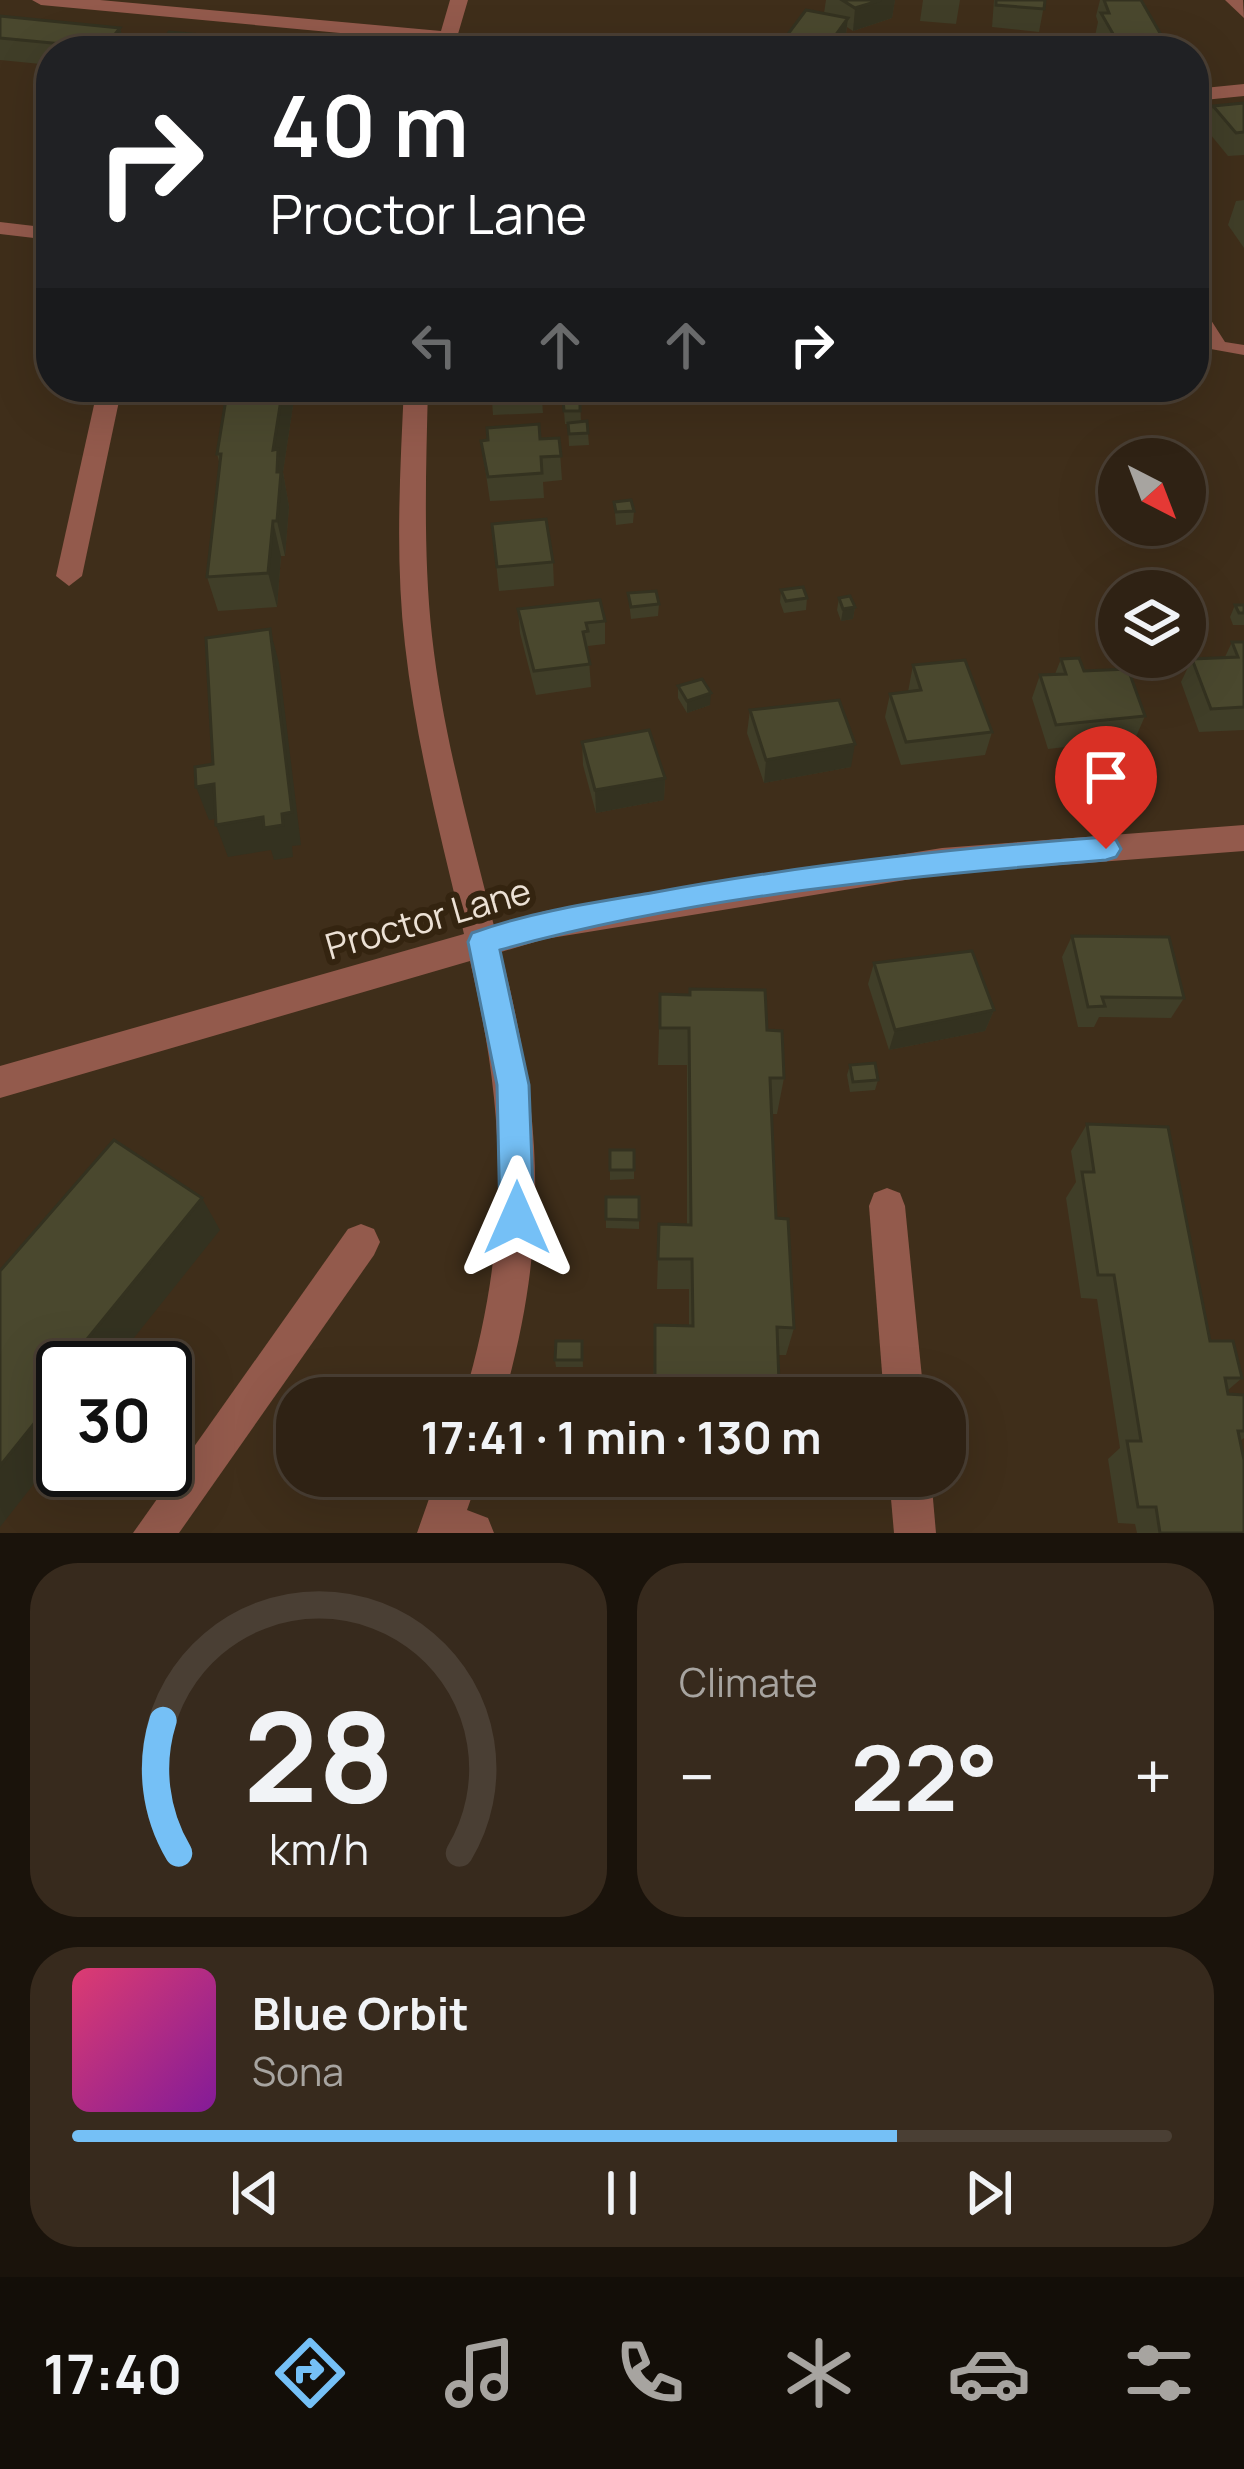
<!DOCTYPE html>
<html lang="en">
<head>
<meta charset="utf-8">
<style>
	body { margin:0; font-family:Manrope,sans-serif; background:#372a1d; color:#f1f3f6; height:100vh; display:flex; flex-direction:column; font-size:45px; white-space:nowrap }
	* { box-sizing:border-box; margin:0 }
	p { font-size:39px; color:#a7a4a0 }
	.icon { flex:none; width:66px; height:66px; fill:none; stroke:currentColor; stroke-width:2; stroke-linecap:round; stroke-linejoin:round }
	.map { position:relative; height:1533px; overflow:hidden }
	.side { display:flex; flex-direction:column; gap:30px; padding:30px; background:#1a130b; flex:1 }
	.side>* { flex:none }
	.top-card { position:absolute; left:36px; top:36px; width:1173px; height:366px; border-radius:48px; box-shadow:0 12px 48px #0002,0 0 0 3px #4a3f34; background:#202124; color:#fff; overflow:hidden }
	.needle { width:78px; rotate:138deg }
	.controls { position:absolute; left:1098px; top:438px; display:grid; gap:24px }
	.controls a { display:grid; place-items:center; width:108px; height:108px; border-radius:50%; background:#2f2214; box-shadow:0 12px 48px #0002,0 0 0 3px #4a3f34; font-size:60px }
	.speed { position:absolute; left:36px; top:1341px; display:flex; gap:24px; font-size:60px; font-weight:700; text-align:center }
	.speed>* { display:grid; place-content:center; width:156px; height:156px; border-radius:50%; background:#2f2214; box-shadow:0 12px 48px #0002,0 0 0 3px #4a3f34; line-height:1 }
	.speed .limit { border:6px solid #111; border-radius:18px; background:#fff; color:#111 }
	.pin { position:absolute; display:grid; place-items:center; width:102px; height:102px; color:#fff; margin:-123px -51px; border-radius:50% 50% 50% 0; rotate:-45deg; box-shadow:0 0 12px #0007 }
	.pin .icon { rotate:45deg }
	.me { position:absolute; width:132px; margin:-66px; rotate:0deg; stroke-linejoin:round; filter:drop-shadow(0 0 9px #0008) }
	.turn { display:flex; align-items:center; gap:42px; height:252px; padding:0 36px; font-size:54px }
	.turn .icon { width:156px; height:156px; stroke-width:2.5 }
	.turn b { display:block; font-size:84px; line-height:102px }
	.lanes { display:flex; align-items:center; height:114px; padding:0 36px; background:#0003; justify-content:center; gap:60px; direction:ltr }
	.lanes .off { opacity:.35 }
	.big { font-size:90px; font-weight:700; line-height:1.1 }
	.side .widget { flex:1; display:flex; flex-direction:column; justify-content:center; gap:18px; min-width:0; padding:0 42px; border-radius:48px; background:#372a1d }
	.side .dial { align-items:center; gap:0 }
	.dial svg { height:312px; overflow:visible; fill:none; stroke:#4a3f34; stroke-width:7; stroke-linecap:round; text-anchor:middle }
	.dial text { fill:#f1f3f6; stroke:none }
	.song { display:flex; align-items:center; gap:36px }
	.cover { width:144px; height:144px; border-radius:18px; background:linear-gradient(135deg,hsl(340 70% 55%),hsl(290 70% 35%)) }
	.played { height:12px; border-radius:6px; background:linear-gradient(90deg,#75c0f6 75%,#4a3f34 75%) }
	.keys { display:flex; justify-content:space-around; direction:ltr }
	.heat { display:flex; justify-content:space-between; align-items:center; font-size:66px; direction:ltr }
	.side .tiles { flex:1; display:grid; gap:30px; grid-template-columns:1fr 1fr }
	.widget:last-child { grid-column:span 2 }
	.trip { position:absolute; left:276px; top:1377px; width:690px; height:120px; border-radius:48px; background:#2f2214; box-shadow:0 12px 48px #0002,0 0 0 3px #4a3f34; font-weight:700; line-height:120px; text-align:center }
	.tabs { display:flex; height:192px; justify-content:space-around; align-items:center; background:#130e08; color:#a7a4a0 }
	.tabs .icon { width:84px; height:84px }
	.tabs .active { color:#75c0f6 }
	.tabs b { font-size:54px; color:#f1f3f6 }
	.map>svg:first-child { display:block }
</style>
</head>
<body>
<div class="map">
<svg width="1244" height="1533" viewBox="0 0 1244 1533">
	<rect width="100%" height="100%" fill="#3f2e1a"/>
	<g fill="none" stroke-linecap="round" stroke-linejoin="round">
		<polygon fill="#935a4c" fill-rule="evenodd" points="1194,301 1200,303 1225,342 1244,345 1244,355 1194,346 1194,336 1206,338 1194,319"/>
		<g fill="#935a4c" fill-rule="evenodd">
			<polygon points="32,0 100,0 441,31 450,0 468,0 453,51 435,51 437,42 41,5"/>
			<polygon points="1244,84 1244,96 1194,101 1194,89"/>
			<polygon points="0,222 51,228 51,240 0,234"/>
			<polygon points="98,387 122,387 82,576 69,586 56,576"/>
			<path d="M404,387H428C426,470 423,554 432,636C443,735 470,830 494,926L545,911L942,848L1244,825V851L942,874L545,939L501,952C542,1115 550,1234 504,1398H464C510,1243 507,1117 470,961L0,1098V1066L464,934C441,838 416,743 405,645C395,559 400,473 404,387Z"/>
			<polygon points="887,1188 900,1193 905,1206 924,1398 884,1398 869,1206 874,1193"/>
			<polygon points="361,1224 374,1229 380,1242 374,1255 179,1533 133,1533 348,1229"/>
			<polygon points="437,1476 479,1476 467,1510 488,1518 494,1533 417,1533"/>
			<polygon points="889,1476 931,1476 936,1533 894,1533"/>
		</g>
		<polygon fill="#935a4c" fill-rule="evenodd" points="1225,0 1243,0 1244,18"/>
	</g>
	<g fill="#403e28">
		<polygon points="826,0 895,0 892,18 853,31 847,27 845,41 838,51 786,51 788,34 824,13"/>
		<polygon points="923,0 960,0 956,24 920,21"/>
		<polygon points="994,0 1045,0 1039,32 992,27"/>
		<polygon points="1100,0 1141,0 1168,47 1167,51 1104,51 1095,36 1098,22 1096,16"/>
		<polygon points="0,16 120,28 126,51 51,51 51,65 0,60"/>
		<polygon points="1244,103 1244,155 1228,156 1206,129 1213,106"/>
		<polygon points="1244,200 1244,248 1228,225 1236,201"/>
		<polygon points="228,387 291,387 294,399 283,472 289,507 285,556 281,556 277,607 218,611 207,577 220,465 217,454"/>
		<polygon points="491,387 541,387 543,413 493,415"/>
		<polygon points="580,398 581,422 587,421 589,445 569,446 568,424 565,424 563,399"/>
		<polygon points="559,438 562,480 543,482 544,498 490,501 481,441"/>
		<polygon points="614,502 634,511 633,523 616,525"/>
		<polygon points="492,524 553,562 554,586 499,591"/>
		<polygon points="781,590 807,598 806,610 784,613 780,602"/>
		<polygon points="628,593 659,604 658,616 631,619"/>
		<polygon points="839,598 855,607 853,619 841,621 837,610"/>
		<polygon points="1235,605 1244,605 1244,625 1233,625 1230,617"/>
		<polygon points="518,609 605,621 605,644 588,646 591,687 536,695 520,633"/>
		<polygon points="1232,642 1244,642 1244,730 1199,732 1181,682 1192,659 1225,657"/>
		<polygon points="1061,659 1084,671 1145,716 1135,739 1048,749 1032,698 1040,675 1055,674"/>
		<polygon points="913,665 992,732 985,755 901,765 885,717 890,694 908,692"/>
		<polygon points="678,686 710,705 687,713 678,698"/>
		<polygon points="750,710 851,767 764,783 747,733"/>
		<polygon points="582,742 665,778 664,800 596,813 583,765"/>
		<polygon points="1072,936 1184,998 1171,1018 1099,1017 1094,1027 1078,1027 1062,957"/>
		<polygon points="874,963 994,1010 985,1031 889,1050 868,984"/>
		<polygon points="660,994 767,1030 784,1078 777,1114 771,1114 776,1218 794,1328 786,1355 778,1355 779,1383 797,1398 653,1398 655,1325 689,1326 689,1289 657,1289 659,1224 687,1225 687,1065 658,1065"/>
		<polygon points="850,1065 878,1080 875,1090 850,1092 847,1075"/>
		<polygon points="1087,1124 1210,1341 1242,1378 1228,1390 1228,1394 1244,1395 1244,1438 1240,1441 1244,1533 1137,1533 1135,1524 1118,1523 1108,1459 1120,1448 1097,1299 1081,1298 1066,1198 1076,1182 1071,1151"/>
		<polygon points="610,1150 634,1150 634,1179 610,1180"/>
		<polygon points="606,1197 639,1197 639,1229 606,1228"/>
		<polygon points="582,1341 583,1367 556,1367 555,1360"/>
	</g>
	<g fill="#343220">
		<polygon points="881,0 895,0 892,18 853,31 855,8"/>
		<polygon points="848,18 845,41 838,51 830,51 830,43"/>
		<polygon points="120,28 126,51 105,51 104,48"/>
		<polygon points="283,387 291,387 294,399 283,472 289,507 285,556 277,521 277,472 273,450"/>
		<polygon points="273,521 281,556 277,607 268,573"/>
		<polygon points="855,607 853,619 841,621 843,609"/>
		<polygon points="270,629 279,663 301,845 292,846 293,857 274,860 271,850 228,857 216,825"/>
		<polygon points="711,693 710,705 687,713 687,701"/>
		<polygon points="855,744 851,767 764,783 766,760"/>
		<polygon points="665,778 664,800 596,813 595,790"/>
		<polygon points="214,784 225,817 209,820 196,787"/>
		<polygon points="994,1010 985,1031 889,1050 895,1030"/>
		<polygon points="202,1198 220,1230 110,1368 63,1368"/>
		<polygon points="63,1369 63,1447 0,1527 0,1466 35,1403"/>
	</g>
	<g fill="#4a482e" stroke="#343220" stroke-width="3">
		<polygon points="842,0 881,0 855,8"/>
		<polygon points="996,0 1045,0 1044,9 996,5"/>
		<polygon points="1104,0 1141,0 1168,47 1120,46 1101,13 1109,13"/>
		<polygon points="806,10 848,18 830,43 788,34"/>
		<polygon points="0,16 120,28 104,48 0,38"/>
		<polygon points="169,32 290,43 285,51 155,51"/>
		<polygon points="1244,103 1244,132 1236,133 1213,106"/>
		<polygon points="228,387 283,387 273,450 278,449 277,472 281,472 277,521 273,521 268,573 207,577 221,454 217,454"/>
		<polygon points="491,387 541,387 541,389 490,391"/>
		<polygon points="580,398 580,411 564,411 563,399"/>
		<polygon points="587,421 588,433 569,434 568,423"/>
		<polygon points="539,424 540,439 559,438 561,456 541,457 542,473 488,477 481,441 488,440 487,428"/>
		<polygon points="631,500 634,511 616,512 614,502"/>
		<polygon points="546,519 553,562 497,567 492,524"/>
		<polygon points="803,587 807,598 786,601 781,590"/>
		<polygon points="656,591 659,604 631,607 628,593"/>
		<polygon points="850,596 855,607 843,609 839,598"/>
		<polygon points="600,600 605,621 586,623 588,631 583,632 590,664 534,671 518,609"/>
		<polygon points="1235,605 1244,605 1244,613 1239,613"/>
		<polygon points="270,629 292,812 282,814 283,825 264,828 263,817 216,825 214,784 196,787 195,767 213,764 206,638"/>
		<polygon points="1232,642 1244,642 1244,707 1211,709 1192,659 1238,657"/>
		<polygon points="1079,658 1084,671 1128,669 1145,716 1056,725 1040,675 1066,674 1061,659"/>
		<polygon points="965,660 992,732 906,742 890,694 921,690 913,665"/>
		<polygon points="702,679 711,693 687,701 678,686"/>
		<polygon points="839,700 855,744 766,760 750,710"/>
		<polygon points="649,730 665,778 595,790 582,742"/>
		<polygon points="1072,936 1169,937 1184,998 1102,997 1105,1006 1088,1007"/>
		<polygon points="972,951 994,1010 895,1030 874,963"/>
		<polygon points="690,989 765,990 767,1030 782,1031 784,1078 770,1078 776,1218 788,1219 794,1328 777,1327 779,1383 796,1383 797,1398 691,1398 691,1381 655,1379 655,1325 693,1326 692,1259 658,1259 659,1224 691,1225 689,1028 660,1028 660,994 690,995"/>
		<polygon points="875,1063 878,1080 853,1082 850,1065"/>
		<polygon points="1087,1124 1168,1127 1210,1341 1233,1341 1242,1378 1225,1378 1228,1394 1244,1395 1244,1431 1238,1431 1244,1460 1244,1533 1160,1533 1156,1507 1138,1507 1127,1441 1141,1441 1114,1275 1098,1275 1082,1172 1094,1172"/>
		<polygon points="114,1140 202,1198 35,1403 45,1410 0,1466 0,1271"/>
		<rect x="610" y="1150" width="24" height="20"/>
		<polygon points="606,1197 639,1197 639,1220 606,1219"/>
		<polygon points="556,1341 582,1341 582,1360 555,1360"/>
	</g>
	<path fill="#75c0f6" stroke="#4c7da0" stroke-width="3" d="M1106,837L1116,840L1121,849L1116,857L1106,860C906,876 693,896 500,950L529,1085L534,1218L529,1229L517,1234L505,1229L500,1218L497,1085L468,942L472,933C530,912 591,903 651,893C802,865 954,848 1106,837Z"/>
	<g text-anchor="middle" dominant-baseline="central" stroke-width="12" stroke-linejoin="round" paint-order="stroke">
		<g font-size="36" fill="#ece1d5" stroke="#342410">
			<text transform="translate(428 918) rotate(-16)">Proctor Lane</text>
		</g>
	</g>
</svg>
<div class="controls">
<a><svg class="needle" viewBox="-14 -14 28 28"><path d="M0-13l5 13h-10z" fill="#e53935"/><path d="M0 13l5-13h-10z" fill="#a7a4a0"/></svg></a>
<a><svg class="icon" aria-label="layers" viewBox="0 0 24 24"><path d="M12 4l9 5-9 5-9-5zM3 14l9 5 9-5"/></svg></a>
</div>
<div class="speed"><div class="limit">30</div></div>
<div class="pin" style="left:1106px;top:849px;background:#d93025"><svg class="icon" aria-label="arrive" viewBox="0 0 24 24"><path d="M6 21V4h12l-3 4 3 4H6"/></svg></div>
<svg class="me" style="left:517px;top:1218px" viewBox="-20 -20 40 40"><path d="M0-17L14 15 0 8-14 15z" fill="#75c0f6" stroke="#fff" stroke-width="4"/></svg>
<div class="trip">17:41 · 1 min · 130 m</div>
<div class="top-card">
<div class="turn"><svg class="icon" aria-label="right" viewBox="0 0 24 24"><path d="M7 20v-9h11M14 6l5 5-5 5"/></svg><div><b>40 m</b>Proctor Lane</div></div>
<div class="lanes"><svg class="icon off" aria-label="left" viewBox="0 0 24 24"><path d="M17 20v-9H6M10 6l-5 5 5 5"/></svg><svg class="icon off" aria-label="ahead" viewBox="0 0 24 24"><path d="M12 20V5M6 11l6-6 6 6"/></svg><svg class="icon off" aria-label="ahead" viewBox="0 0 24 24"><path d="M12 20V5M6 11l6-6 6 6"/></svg><svg class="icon" aria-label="right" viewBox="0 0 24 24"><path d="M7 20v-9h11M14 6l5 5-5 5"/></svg></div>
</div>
</div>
<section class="side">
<div class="tiles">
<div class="widget dial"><svg viewBox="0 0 100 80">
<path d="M14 69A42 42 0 1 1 86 69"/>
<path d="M14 69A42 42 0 0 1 10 35" stroke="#75c0f6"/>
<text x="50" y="56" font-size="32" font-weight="700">28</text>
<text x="50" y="72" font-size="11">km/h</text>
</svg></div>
<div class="widget"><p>Climate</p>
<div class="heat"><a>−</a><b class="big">22°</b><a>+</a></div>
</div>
<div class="widget">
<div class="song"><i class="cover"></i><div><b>Blue Orbit</b><p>Sona</p></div></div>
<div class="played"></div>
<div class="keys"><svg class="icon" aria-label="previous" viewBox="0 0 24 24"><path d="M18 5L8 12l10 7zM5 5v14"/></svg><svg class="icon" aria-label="pause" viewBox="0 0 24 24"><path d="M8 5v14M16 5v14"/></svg><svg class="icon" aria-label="next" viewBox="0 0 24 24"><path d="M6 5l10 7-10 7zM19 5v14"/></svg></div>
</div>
</div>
</section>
<nav class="tabs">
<b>17:40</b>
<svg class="icon active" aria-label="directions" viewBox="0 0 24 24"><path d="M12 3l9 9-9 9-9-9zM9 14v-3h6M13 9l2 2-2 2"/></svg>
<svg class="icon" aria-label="music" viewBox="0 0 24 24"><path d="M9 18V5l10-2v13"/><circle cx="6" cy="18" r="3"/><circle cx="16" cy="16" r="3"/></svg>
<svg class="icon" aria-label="phone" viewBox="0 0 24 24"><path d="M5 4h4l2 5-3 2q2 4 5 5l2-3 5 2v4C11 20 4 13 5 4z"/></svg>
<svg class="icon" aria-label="climate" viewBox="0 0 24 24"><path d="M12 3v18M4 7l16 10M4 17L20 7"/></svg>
<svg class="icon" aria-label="car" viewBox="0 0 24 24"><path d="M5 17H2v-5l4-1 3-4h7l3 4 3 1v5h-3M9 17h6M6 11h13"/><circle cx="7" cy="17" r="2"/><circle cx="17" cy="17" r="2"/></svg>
<svg class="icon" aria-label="filters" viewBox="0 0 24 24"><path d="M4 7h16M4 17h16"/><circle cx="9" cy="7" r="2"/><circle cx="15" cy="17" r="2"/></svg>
</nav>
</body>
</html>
